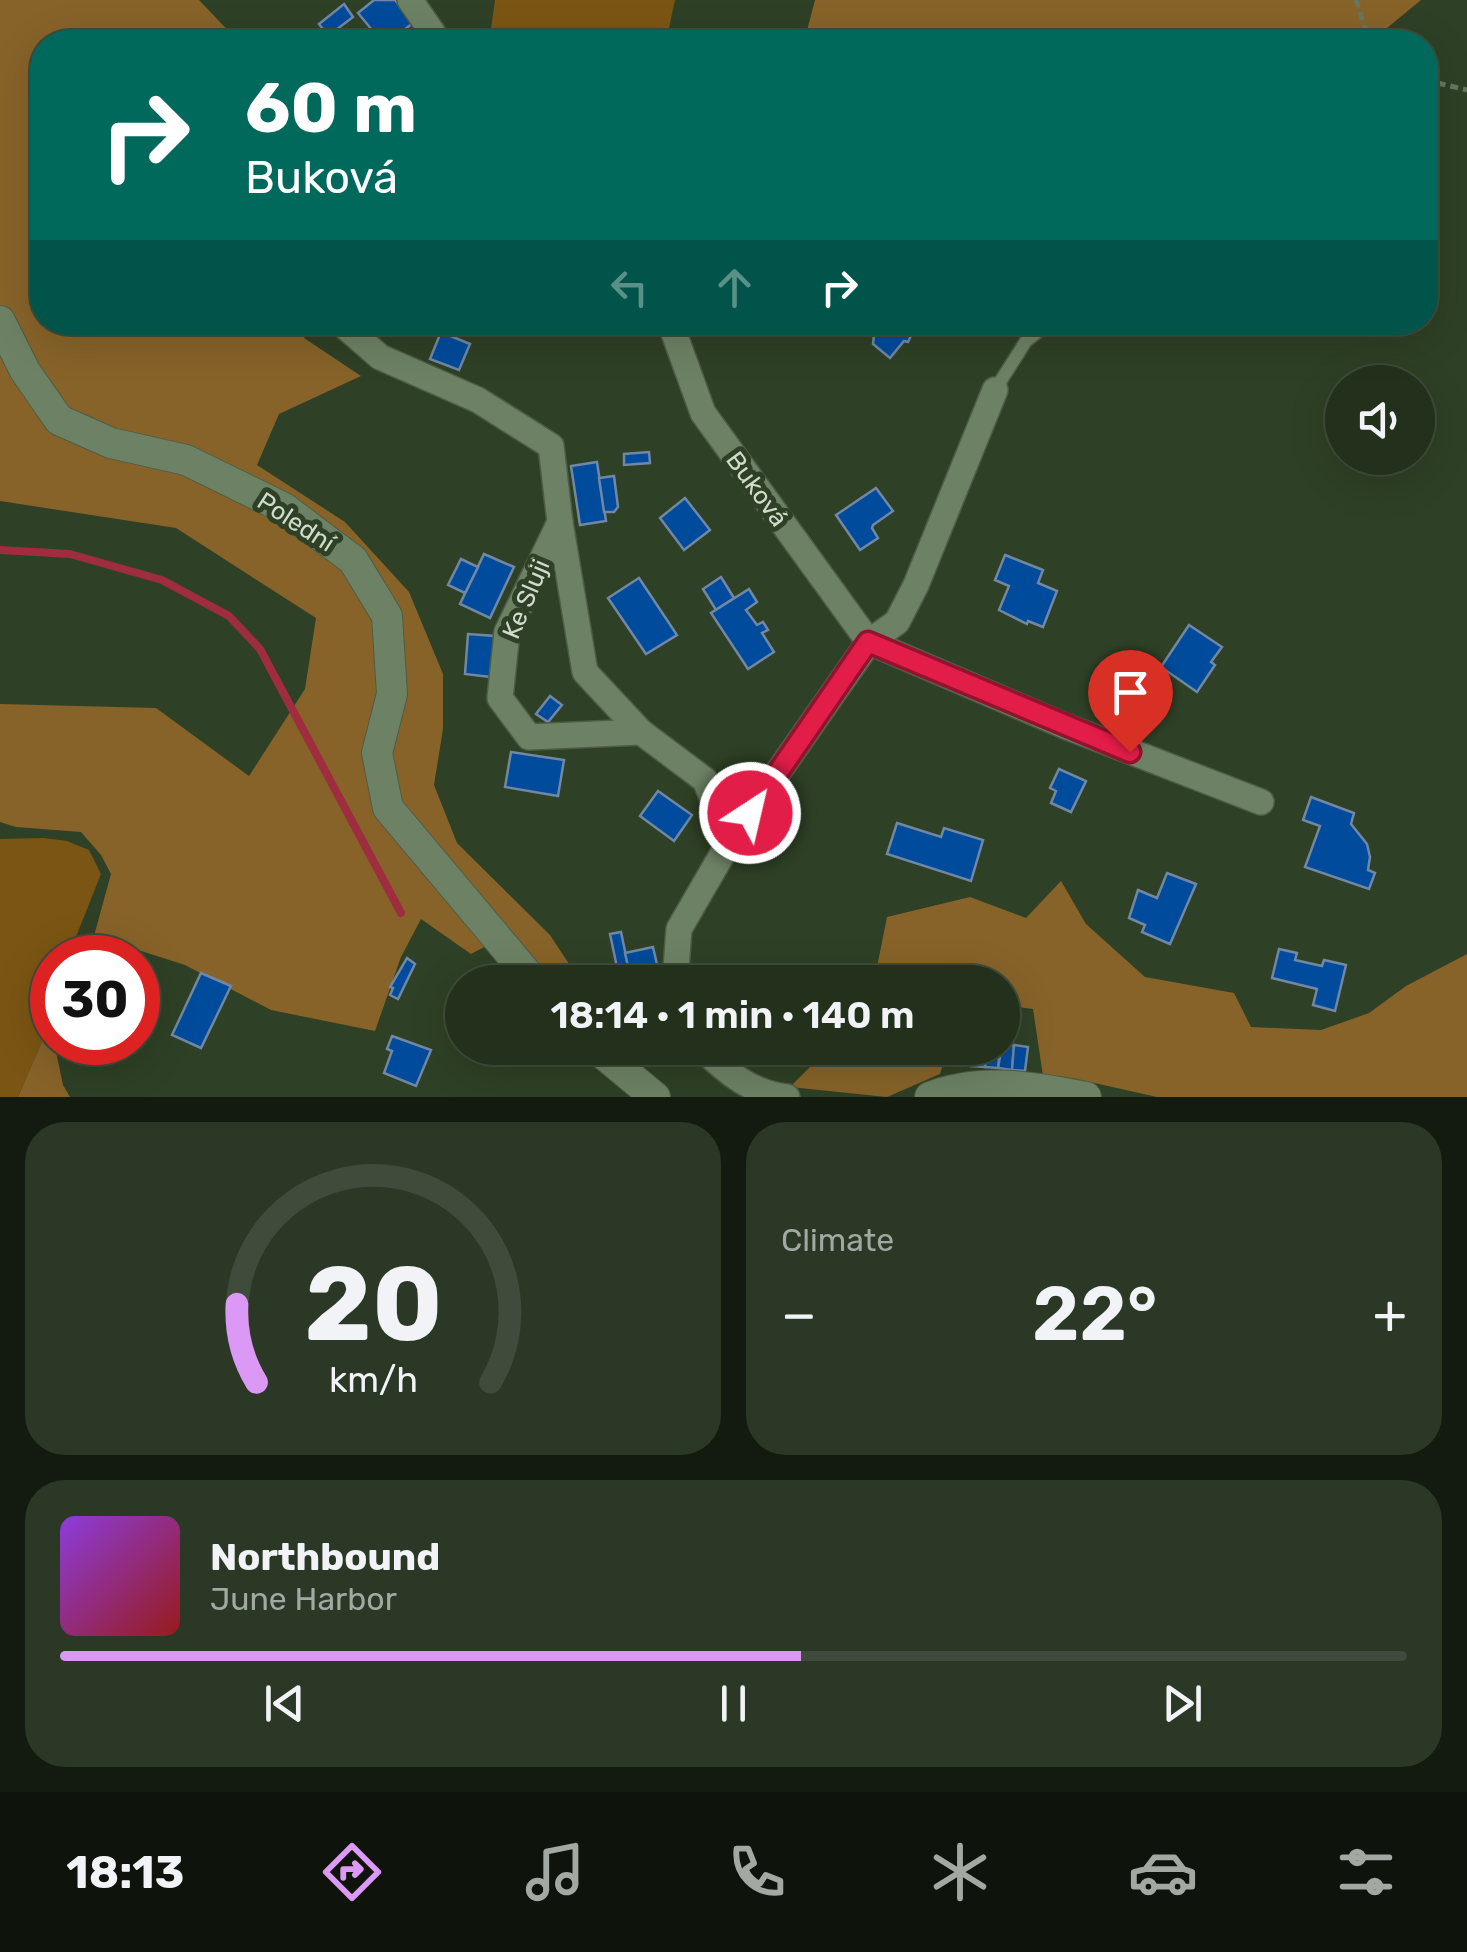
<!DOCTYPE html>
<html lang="en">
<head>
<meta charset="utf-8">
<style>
	body { margin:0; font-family:Rubik,sans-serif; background:#2a3825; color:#f1f3f6; height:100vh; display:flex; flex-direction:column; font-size:38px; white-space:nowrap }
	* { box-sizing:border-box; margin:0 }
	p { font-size:32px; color:#a2a9a3 }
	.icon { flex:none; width:55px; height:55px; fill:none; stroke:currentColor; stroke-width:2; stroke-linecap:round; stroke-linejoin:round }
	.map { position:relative; height:1097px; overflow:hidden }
	.panel { display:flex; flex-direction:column; gap:25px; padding:25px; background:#131a0f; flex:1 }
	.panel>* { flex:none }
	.guide { position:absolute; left:30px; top:30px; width:1408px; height:305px; border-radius:40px; box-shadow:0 10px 40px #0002,0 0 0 2px #3f4b3b; background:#00695c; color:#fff; overflow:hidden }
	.controls { position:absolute; left:1325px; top:365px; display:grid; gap:20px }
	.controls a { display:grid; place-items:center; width:110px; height:110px; border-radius:50%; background:#22301c; box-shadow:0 10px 40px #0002,0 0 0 2px #3f4b3b; font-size:50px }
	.speed { position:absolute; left:30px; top:935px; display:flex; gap:20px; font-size:50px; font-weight:700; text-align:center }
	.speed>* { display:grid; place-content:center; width:130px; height:130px; border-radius:50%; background:#22301c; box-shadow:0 10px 40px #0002,0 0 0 2px #3f4b3b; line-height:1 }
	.speed .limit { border:15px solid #d22; background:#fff; color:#111 }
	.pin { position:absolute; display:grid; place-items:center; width:85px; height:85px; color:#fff; margin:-102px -42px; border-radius:50% 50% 50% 0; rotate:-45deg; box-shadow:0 0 10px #0007 }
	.pin .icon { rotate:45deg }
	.me { position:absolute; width:110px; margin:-55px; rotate:35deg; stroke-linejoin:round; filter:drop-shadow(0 0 8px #0008) }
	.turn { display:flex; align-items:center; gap:35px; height:210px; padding:0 50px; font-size:45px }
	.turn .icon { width:130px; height:130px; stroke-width:2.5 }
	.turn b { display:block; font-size:70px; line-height:85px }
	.lanes { display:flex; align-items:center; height:95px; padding:0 50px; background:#0003; justify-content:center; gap:50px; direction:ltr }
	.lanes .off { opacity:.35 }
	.big { font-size:75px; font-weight:600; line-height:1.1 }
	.panel .tile { flex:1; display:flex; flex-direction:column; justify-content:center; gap:15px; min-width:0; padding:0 35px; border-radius:40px; background:#2a3825 }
	.panel .dial { align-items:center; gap:0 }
	.dial svg { height:260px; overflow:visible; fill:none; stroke:#3f4b3b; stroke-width:7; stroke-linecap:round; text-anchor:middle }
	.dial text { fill:#f1f3f6; stroke:none }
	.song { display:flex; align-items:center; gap:30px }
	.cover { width:120px; height:120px; border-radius:15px; background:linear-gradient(135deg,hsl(270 70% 55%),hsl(0 70% 35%)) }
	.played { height:10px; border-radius:5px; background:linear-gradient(90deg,#db99f5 55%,#3f4b3b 55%) }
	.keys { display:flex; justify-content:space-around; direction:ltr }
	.heat { display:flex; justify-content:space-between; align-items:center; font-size:55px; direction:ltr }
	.panel .tiles { flex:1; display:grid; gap:25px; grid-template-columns:1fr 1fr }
	.tile:last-child { grid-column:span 2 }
	.trip { position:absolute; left:445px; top:965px; width:575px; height:100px; border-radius:50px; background:#22301c; box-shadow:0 10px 40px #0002,0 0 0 2px #3f4b3b; font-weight:600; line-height:100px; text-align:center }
	.tab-bar { display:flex; height:160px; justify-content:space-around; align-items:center; background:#0e130b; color:#a2a9a3 }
	.tab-bar .icon { width:70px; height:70px }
	.tab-bar .on { color:#db99f5 }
	.tab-bar b { font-size:45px; color:#f1f3f6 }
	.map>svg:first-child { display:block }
</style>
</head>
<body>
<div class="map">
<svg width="1467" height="1097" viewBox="0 0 1467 1097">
	<rect width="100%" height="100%" fill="#2e4025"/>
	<g fill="#7b5513">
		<polygon points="495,0 675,0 666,42 489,42"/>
		<polygon points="44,838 67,841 89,850 101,874 68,957 52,958 50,1023 18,1097 0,1097 0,839"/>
	</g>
	<g fill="#876329">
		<polygon points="0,0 199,0 239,42 42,42 42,322 311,323 304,338 361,376 279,414 257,465 345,522 409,592 443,674 443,729 434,785 457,843 550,935 581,982 552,982 507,935 471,954 421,919 401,957 375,1031 271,1010 185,965 94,936 111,874 101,855 81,832 16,827 0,822 0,704 156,708 249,776 305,689 316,618 176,528 0,501"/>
		<polygon points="815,0 1421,0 1370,42 804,42"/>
		<polygon points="1061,881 1086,924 1145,977 1234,993 1251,1027 1321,1030 1369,1013 1406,986 1467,954 1467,1097 1157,1097 1072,1078 1043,1076 1033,1009 1003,1005 1002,982 874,982 887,917 970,897 1026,918"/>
		<polygon points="50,1023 63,1085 70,1097 18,1097"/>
		<polygon points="829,1048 948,1048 940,1074 887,1097 790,1087"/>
	</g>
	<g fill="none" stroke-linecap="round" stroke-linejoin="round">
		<polyline stroke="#9d2d3f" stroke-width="8" points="0,550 70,554 162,580 229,616 260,649 401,913"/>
	</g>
	<g fill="#004b9b" stroke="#7187a3" stroke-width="2.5">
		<polygon points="374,0 395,0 413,23 388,42 382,42 358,13"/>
		<polygon points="344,4 353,17 328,36 319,24"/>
		<polygon points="882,322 912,322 915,327 908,342 904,341 890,358 873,344 874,335"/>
		<polygon points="441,332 470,344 459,370 430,359"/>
		<polygon points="649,452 650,463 624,465 624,454"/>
		<polygon points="597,462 606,521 580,525 571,466"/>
		<polygon points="614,476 618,507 614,512 604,512 599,478"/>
		<polygon points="876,488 893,511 873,525 872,528 878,538 860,550 836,515"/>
		<polygon points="685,498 710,530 684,550 660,518"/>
		<polygon points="484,554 514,567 490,618 460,604"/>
		<polygon points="1005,555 1043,570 1038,583 1057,591 1043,627 1028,621 1027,624 999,610 1009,586 995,580"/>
		<polygon points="461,559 478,567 465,593 448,585"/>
		<polygon points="721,577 734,598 716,610 703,589"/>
		<polygon points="639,578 677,635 646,654 608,598"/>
		<polygon points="749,589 757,602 746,610 757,625 763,622 768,630 762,633 774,652 748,669 711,613"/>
		<polygon points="1189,625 1222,647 1211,662 1215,665 1197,692 1161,667"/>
		<polygon points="468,634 495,636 491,677 465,674"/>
		<polygon points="1132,670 1151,683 1134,708 1116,695"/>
		<polygon points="550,696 562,705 548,722 536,714"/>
		<polygon points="511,752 564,760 558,796 505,787"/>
		<polygon points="1059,769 1086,781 1071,812 1051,803 1056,791 1050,788"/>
		<polygon points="658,791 692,815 674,841 640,816"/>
		<polygon points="1311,797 1354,813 1351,824 1367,844 1370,857 1368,870 1375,873 1369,889 1305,867 1320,826 1303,820"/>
		<polygon points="897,823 941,837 944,828 983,840 971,881 887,854"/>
		<polygon points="1167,873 1196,884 1170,944 1142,932 1145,925 1129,918 1138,890 1157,898"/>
		<polygon points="621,932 630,975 619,977 610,934"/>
		<polygon points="653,947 661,982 620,982 619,977 630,975 625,953"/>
		<polygon points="1279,949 1297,953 1295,960 1322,966 1324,960 1346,965 1335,1011 1313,1005 1317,989 1272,978"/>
		<polygon points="407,958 415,964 398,999 390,995 393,988 390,987"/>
		<polygon points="201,973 231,986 201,1048 172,1035"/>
		<polygon points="392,1036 431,1050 416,1086 384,1073 392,1051 387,1049"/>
		<polygon points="1002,1045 1014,1045 1012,1070 998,1068"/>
		<polygon points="1014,1045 1028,1047 1025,1071 1012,1070"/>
		<polygon points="959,1048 973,1048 971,1066 958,1065"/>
		<polygon points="973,1048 987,1048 985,1067 971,1066"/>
		<polygon points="987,1048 1000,1048 998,1068 985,1067"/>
	</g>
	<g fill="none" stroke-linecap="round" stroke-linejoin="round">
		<g stroke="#4e5c46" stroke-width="15">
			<polyline id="service" points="995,390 1026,341 1050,322"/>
		</g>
		<g stroke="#4e5c46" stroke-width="28">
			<g id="minor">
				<polyline points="410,0 439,42"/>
				<polyline points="340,322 380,357 478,400 551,446 560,522 507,632 500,698 529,737 641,732 705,780 730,841 679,929 675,982"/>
				<polyline points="670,322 703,413 869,642 1065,726 1261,802"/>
				<polyline points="560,522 585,672 641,732"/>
				<polyline points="730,841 869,642 897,622 916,585 995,390"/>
				<path d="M702,1048C726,1072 751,1093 787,1097"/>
			</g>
		</g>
		<g stroke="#4e5c46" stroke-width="32">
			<g id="tertiary">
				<polyline points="0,321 25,371 59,420 111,443 186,460 284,508 353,560 387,616 392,694 377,753 388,808 534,982"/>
				<polyline points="596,1048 655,1097"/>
				<path d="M930,1097C980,1077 1034,1087 1086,1097"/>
			</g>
		</g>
		<g stroke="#67765f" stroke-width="5" stroke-dasharray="8 5" stroke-linecap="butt">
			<polyline points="1356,0 1370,42"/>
			<polyline points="1425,80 1467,90"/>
		</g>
		<use href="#service" stroke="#6d8264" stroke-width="12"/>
		<use href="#minor" stroke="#6d8264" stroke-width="25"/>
		<use href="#tertiary" stroke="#6d8264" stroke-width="30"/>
	</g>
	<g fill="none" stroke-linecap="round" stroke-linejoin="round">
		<g stroke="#92132f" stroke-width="25">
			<polyline id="route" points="750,813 868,642 1130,752"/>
		</g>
		<use href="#route" stroke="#e11d48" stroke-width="18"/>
	</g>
	<g text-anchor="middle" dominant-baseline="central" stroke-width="10" stroke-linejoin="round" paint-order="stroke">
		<g font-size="25" fill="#d0dbcb" stroke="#2e4025">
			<text transform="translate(757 489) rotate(54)">Buková</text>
			<text transform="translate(296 522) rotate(33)">Polední</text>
			<text transform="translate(526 599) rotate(-67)">Ke Sluji</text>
		</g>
	</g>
</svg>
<div class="controls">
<a><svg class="icon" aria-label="sound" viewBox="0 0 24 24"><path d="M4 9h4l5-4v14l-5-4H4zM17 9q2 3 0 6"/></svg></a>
</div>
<div class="speed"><div class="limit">30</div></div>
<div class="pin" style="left:1130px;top:752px;background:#d93025"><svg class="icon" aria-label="arrive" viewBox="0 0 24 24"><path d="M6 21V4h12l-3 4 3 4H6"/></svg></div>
<svg class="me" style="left:750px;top:813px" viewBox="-20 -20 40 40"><circle r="17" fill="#e11d48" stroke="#fff" stroke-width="3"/><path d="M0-11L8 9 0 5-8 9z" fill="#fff"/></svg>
<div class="trip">18:14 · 1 min · 140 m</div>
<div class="guide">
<div class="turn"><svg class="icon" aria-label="right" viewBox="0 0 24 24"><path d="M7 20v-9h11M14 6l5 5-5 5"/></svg><div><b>60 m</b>Buková</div></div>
<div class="lanes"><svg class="icon off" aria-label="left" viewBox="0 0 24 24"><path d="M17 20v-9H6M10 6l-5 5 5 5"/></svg><svg class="icon off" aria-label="ahead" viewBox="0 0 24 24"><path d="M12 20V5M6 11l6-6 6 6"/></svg><svg class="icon" aria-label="right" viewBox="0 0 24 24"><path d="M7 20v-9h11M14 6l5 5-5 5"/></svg></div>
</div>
</div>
<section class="panel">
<div class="tiles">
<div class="tile dial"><svg viewBox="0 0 100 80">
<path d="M14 69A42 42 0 1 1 86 69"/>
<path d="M14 69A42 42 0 0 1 8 45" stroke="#db99f5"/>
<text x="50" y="56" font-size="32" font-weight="700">20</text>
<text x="50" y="72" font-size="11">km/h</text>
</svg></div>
<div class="tile"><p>Climate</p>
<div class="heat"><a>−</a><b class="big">22°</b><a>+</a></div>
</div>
<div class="tile">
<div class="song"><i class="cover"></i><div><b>Northbound</b><p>June Harbor</p></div></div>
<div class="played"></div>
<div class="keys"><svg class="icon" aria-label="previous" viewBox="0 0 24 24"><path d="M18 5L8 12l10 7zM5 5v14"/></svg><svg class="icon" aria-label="pause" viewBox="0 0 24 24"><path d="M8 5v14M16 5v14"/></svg><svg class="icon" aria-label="next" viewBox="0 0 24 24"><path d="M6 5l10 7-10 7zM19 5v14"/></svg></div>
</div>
</div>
</section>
<nav class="tab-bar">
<b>18:13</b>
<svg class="icon on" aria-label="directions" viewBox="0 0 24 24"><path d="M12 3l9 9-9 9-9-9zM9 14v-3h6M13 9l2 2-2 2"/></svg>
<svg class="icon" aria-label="music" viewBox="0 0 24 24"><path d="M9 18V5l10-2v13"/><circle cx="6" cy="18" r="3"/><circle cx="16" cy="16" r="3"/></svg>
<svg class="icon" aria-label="phone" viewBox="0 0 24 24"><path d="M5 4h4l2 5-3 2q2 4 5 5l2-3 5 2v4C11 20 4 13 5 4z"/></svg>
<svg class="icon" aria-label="climate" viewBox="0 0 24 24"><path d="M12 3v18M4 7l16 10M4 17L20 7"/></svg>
<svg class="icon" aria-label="car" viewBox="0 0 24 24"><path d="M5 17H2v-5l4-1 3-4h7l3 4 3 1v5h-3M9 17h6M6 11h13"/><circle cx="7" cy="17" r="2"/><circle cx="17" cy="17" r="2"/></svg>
<svg class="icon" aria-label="filters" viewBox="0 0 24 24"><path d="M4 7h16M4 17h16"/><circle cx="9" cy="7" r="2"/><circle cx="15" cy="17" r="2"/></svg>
</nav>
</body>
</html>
